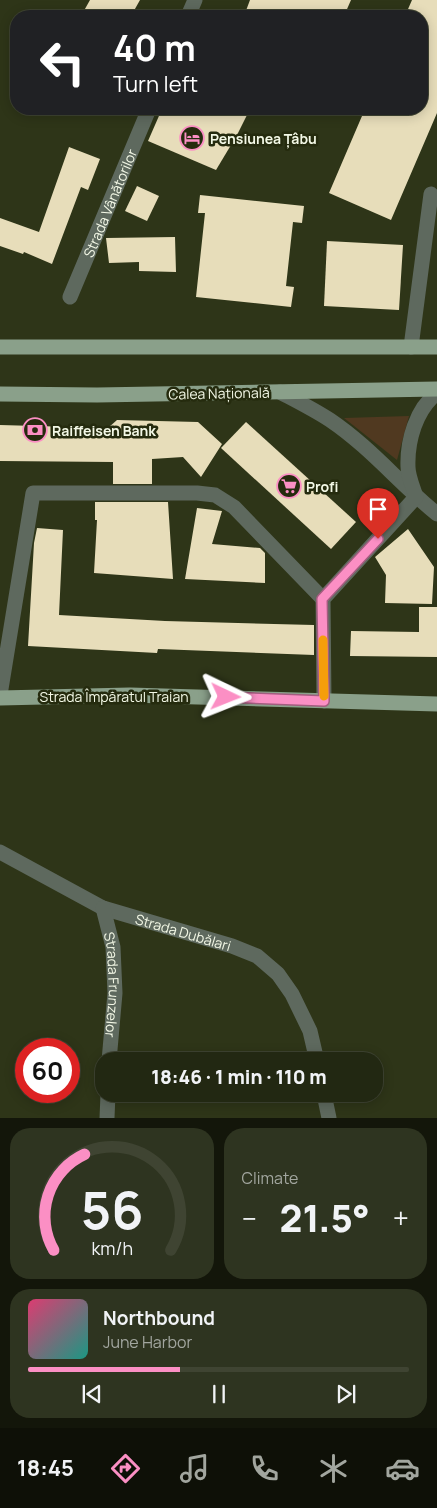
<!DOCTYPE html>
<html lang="en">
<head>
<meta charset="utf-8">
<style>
	body { margin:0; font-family:Manrope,sans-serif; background:#2e3420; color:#f1f3f6; height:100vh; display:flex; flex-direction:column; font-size:19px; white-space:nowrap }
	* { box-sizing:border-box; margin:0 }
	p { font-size:16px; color:#a2a69f }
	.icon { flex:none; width:28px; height:28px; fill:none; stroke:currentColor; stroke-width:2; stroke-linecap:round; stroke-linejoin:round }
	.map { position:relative; height:1118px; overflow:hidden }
	.details { display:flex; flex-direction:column; gap:10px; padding:10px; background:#13160a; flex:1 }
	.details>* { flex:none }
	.guide { position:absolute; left:10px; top:10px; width:418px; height:105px; border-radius:20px; box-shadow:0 2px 12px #0003,0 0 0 1px #3f4432; background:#202124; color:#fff; overflow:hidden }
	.speed { position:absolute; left:15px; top:1038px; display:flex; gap:10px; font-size:25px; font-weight:700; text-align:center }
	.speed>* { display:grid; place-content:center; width:65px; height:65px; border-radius:50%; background:#222812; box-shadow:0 2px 12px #0003,0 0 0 1px #3f4432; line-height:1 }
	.speed .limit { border:8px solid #d22; background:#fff; color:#111 }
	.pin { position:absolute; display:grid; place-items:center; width:42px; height:42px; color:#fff; margin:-51px -21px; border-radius:50% 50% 50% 0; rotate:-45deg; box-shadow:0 0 5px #0007 }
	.pin .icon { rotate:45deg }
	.me { position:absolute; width:55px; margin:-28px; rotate:92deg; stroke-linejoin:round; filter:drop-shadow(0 0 4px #0008) }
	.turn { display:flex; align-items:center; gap:18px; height:105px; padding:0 20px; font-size:22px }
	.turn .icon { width:65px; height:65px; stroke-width:2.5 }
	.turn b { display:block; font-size:35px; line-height:42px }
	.big { font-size:38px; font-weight:800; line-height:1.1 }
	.details .card { flex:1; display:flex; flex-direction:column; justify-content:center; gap:8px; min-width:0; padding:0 18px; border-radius:20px; background:#2e3420 }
	.details .dial { align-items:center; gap:0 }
	.dial svg { height:130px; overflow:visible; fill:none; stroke:#3f4432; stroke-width:7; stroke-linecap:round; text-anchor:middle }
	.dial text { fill:#f1f3f6; stroke:none }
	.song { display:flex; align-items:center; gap:15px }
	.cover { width:60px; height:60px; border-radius:8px; background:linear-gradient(135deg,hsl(340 70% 55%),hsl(170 70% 35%)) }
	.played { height:5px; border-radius:2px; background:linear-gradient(90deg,#fb8fc4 40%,#3f4432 40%) }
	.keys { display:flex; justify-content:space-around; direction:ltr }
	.heat { display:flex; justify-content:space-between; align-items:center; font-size:28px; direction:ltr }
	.details .tiles { flex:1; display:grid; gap:10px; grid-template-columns:1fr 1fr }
	.card:last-child { grid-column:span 2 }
	.trip { position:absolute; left:95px; top:1052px; width:288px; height:50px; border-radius:20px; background:#222812; box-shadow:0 2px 12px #0003,0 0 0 1px #3f4432; font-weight:800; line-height:50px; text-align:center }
	.tab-bar { display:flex; height:80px; justify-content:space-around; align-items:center; background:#0e1007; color:#a2a69f }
	.tab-bar .icon { width:35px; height:35px }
	.tab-bar .selected { color:#fb8fc4 }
	.tab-bar b { font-size:22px; color:#f1f3f6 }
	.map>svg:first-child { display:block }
</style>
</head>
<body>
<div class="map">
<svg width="437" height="1118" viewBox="0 0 437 1118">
	<rect width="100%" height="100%" fill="#2e3518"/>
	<polygon fill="#503920" points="409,416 397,460 344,418"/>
	<g fill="#e7ddba">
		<polygon points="90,0 140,0 131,16 81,16"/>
		<polygon points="250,0 351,0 344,16 244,16"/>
		<polygon points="412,0 437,0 437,113 391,220 329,193 365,109 421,109 421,16 405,16"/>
		<polygon points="162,109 250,109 237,135 216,170 148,141"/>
		<polygon points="69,147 100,159 88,190 81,187 52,264 24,252 23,254 0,246 0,218 39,232"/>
		<polygon points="137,186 159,196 147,221 125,211"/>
		<polygon points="200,195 304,206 302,223 293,222 286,286 294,287 291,307 196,297 205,213 198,213"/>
		<polygon points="175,237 176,272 139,271 139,262 109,263 106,238"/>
		<polygon points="327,241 403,245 399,310 324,306"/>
		<polygon points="117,420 198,422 222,444 201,477 183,457 152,459 152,484 113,484 113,462 0,461 0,425 108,428"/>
		<polygon points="246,422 356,522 331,549 221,448"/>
		<polygon points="95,502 168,502 173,579 94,573 97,520 95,520"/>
		<polygon points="197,508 222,511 212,544 260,548 265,553 265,583 185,579"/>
		<polygon points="37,528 63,530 59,615 165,621 314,625 314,655 158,649 157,653 28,646 34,543"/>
		<polygon points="408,529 434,567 432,604 385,603 386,575 375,557"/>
		<polygon points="419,607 437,607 437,657 350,656 351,631 419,632"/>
	</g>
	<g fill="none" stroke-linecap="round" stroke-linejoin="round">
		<g stroke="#5e695e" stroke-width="15">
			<polyline points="188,16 195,0"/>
			<path id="s1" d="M70,297L149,109"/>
			<polyline points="411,347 431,194"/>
			<path d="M280,392C297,401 315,410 330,420C370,447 400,484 437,514"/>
			<polyline points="0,695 33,493 197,493 215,495 234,507 323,599"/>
			<path d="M324,701L323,599L416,497C413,487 408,476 408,467C407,441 416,409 437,393"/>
			<path id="s2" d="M0,852L103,908L232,946L257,956L278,974L292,994L310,1031L317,1061"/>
			<path id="s3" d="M103,908L113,947L115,993L109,1061"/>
			<polyline points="324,1094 329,1118"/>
			<polyline points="107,1118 108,1094"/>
		</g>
		<g stroke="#8aa08a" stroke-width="15">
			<polyline points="0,347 437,347"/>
			<polyline points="0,394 97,395 437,389"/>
			<polyline points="0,698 130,695 437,704"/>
		</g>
	</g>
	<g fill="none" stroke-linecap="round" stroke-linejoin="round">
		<g stroke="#a35d7f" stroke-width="12">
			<polyline id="route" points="226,697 324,701 322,599 378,539"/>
		</g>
		<use href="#route" stroke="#fb8fc4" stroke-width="9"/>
		<polyline stroke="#f59e0b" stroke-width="9" points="323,640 324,696"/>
	</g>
	<defs>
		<g id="hotel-ring" transform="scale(1.25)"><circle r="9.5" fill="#252b0e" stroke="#fb8fc4" stroke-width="1.5"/><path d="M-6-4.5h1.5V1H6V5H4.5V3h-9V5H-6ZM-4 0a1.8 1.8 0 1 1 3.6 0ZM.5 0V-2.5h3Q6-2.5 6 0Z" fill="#fb8fc4"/></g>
		<g id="bank-ring" transform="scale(1.25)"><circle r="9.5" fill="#252b0e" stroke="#fb8fc4" stroke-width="1.5"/><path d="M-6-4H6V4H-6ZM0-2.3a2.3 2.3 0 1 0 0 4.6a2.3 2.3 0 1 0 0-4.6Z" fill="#fb8fc4"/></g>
		<g id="supermarket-ring" transform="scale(1.25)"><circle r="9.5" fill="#252b0e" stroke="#fb8fc4" stroke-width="1.5"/><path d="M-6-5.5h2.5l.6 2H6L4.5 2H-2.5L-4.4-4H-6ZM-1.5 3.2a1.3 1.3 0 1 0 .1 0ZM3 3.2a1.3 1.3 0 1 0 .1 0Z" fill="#fb8fc4"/></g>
	</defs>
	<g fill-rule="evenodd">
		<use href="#hotel-ring" x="192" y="138"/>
		<use href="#bank-ring" x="35" y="430"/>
		<use href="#supermarket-ring" x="289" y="486"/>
	</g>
	<g text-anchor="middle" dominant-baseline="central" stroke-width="5" stroke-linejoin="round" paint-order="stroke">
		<g font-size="14" font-weight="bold" fill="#f3f8e6" stroke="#252b0e" text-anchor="start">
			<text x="210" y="138">Pensiunea Țâbu</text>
			<text x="52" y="430">Raiffeisen Bank</text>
			<text x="306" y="486">Profi</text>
		</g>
		<g font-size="14" fill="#f3f8e6" stroke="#252b0e">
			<text stroke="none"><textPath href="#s1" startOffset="102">Strada Vânătorilor</textPath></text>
			<text transform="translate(219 393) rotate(-1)">Calea Națională</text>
			<text x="114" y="696">Strada Împăratul Traian</text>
			<text stroke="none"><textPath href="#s2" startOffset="201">Strada Dubălari</textPath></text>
			<text stroke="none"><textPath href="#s3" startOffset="78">Strada Frunzelor</textPath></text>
		</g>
	</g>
</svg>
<div class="speed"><div class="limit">60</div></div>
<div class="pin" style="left:378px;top:539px;background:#d93025"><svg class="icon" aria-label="arrive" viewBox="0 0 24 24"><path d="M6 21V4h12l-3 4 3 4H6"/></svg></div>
<svg class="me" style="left:226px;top:697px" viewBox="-20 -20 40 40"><path d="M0-17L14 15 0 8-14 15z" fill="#fb8fc4" stroke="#fff" stroke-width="4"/></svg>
<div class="trip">18:46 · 1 min · 110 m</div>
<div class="guide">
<div class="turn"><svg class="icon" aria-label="left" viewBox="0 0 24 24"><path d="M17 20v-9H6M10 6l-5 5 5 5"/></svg><div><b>40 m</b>Turn left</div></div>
</div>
</div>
<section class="details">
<div class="tiles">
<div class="card dial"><svg viewBox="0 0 100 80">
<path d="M14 69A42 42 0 1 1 86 69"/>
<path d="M14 69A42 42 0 0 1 33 10" stroke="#fb8fc4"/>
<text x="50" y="56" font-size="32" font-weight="700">56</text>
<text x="50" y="72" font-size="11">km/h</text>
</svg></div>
<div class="card"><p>Climate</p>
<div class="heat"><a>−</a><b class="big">21.5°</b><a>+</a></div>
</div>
<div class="card">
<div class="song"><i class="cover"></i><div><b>Northbound</b><p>June Harbor</p></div></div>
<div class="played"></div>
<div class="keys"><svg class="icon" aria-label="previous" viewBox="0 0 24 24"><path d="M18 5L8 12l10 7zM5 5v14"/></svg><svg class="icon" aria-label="pause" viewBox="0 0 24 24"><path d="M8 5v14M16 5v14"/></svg><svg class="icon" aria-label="next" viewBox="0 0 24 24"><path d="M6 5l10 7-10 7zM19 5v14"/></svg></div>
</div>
</div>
</section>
<nav class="tab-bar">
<b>18:45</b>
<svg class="icon selected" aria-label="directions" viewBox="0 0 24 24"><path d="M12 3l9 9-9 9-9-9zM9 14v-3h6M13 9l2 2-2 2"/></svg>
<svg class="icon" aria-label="music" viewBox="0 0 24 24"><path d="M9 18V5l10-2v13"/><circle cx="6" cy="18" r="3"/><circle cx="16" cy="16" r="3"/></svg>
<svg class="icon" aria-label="phone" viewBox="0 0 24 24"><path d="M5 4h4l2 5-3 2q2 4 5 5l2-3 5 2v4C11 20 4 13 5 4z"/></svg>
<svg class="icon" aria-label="climate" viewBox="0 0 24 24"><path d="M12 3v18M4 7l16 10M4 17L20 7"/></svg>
<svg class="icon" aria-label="car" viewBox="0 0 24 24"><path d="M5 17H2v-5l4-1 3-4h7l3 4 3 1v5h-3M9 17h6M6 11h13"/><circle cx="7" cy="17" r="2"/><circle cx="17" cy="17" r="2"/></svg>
</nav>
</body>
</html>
